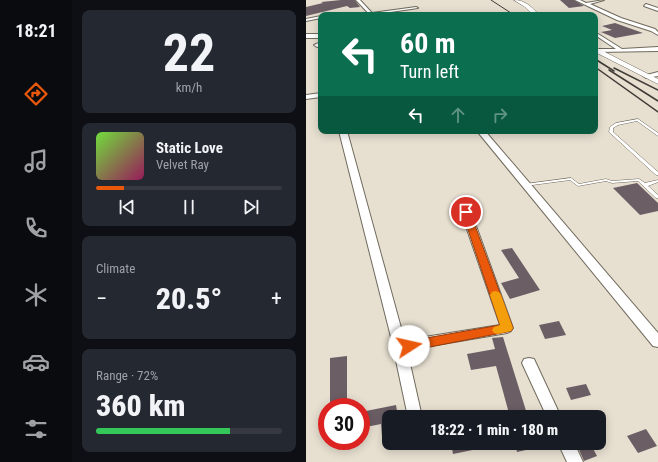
<!DOCTYPE html>
<html lang="en">
<head>
<meta charset="utf-8">
<style>
	body { margin:0; font-family:"Roboto Condensed",sans-serif; background:#242831; color:#f1f3f6; height:100vh; display:flex; flex-direction:column; font-size:15px; white-space:nowrap }
	* { box-sizing:border-box; margin:0 }
	p { font-size:13px; color:#9ea1a6 }
	.icon { flex:none; width:22px; height:22px; fill:none; stroke:currentColor; stroke-width:2; stroke-linecap:round; stroke-linejoin:round }
	.map { position:relative; flex:1; overflow:hidden }
	.details { display:flex; flex-direction:column; gap:10px; padding:10px; background:#0d0f14; width:234px }
	.details>* { flex:none }
	.top-card { position:absolute; left:12px; top:12px; width:280px; height:122px; border-radius:8px; box-shadow:0 2px 10px #0003; background:#0b6e4f; color:#fff; overflow:hidden }
	.speed { position:absolute; left:12px; top:398px; display:flex; gap:8px; font-size:20px; font-weight:700; text-align:center }
	.speed>* { display:grid; place-content:center; width:52px; height:52px; border-radius:50%; background:#171b24; box-shadow:0 2px 10px #0003; line-height:1 }
	.speed .limit { border:6px solid #d22; background:#fff; color:#111 }
	.pin { position:absolute; display:grid; place-items:center; width:34px; height:34px; color:#fff; margin:-17px; border:2px solid #fff; border-radius:50%; box-shadow:0 1px 4px #0007 }
	.me { position:absolute; width:44px; margin:-22px; rotate:80deg; stroke-linejoin:round; filter:drop-shadow(0 0 3px #0008) }
	.turn { display:flex; align-items:center; gap:14px; height:84px; padding:0 16px; font-size:18px }
	.turn .icon { width:52px; height:52px; stroke-width:2.5 }
	.turn b { display:block; font-size:28px; line-height:34px }
	.lanes { display:flex; align-items:center; height:38px; padding:0 16px; background:#0003; justify-content:center; gap:20px; direction:ltr }
	.lanes .off { opacity:.35 }
	.big { font-size:30px; font-weight:800; line-height:1.1 }
	.details .tile { flex:1; display:flex; flex-direction:column; justify-content:center; gap:6px; min-width:0; padding:0 14px; border-radius:8px; background:#242831 }
	.details .dial { align-items:center; gap:0 }
	.dial b { font-size:52px; line-height:1 }
	.song { display:flex; align-items:center; gap:12px }
	.cover { width:48px; height:48px; border-radius:6px; background:linear-gradient(135deg,hsl(100 70% 55%),hsl(330 70% 35%)) }
	.played { height:4px; border-radius:2px; background:linear-gradient(90deg,#ea580c 15%,#363941 15%) }
	.keys { display:flex; justify-content:space-around; direction:ltr }
	.heat { display:flex; justify-content:space-between; align-items:center; font-size:22px; direction:ltr }
	.charge { height:6px; border-radius:3px; background:linear-gradient(90deg,#34c759 72%,#363941 0) }
	.trip { position:absolute; left:76px; top:410px; width:224px; height:40px; border-radius:8px; background:#171b24; box-shadow:0 2px 10px #0003; font-weight:800; line-height:40px; text-align:center }
	main { display:flex; flex:1; min-height:0 }
	.dock { display:flex; flex-direction:column; width:72px; justify-content:space-around; align-items:center; background:#090b0e; color:#9ea1a6 }
	.dock .icon { width:28px; height:28px }
	.dock .selected { color:#ea580c }
	.dock b { font-size:18px; color:#f1f3f6 }
	.map>svg:first-child { display:block }
</style>
</head>
<body>
<main>
<nav class="dock">
<b>18:21</b>
<svg class="icon selected" aria-label="directions" viewBox="0 0 24 24"><path d="M12 3l9 9-9 9-9-9zM9 14v-3h6M13 9l2 2-2 2"/></svg>
<svg class="icon" aria-label="music" viewBox="0 0 24 24"><path d="M9 18V5l10-2v13"/><circle cx="6" cy="18" r="3"/><circle cx="16" cy="16" r="3"/></svg>
<svg class="icon" aria-label="phone" viewBox="0 0 24 24"><path d="M5 4h4l2 5-3 2q2 4 5 5l2-3 5 2v4C11 20 4 13 5 4z"/></svg>
<svg class="icon" aria-label="climate" viewBox="0 0 24 24"><path d="M12 3v18M4 7l16 10M4 17L20 7"/></svg>
<svg class="icon" aria-label="car" viewBox="0 0 24 24"><path d="M5 17H2v-5l4-1 3-4h7l3 4 3 1v5h-3M9 17h6M6 11h13"/><circle cx="7" cy="17" r="2"/><circle cx="17" cy="17" r="2"/></svg>
<svg class="icon" aria-label="filters" viewBox="0 0 24 24"><path d="M4 7h16M4 17h16"/><circle cx="9" cy="7" r="2"/><circle cx="15" cy="17" r="2"/></svg>
</nav>
<section class="details">
<div class="tile dial"><b>22</b><p>km/h</p></div>
<div class="tile">
<div class="song"><i class="cover"></i><div><b>Static Love</b><p>Velvet Ray</p></div></div>
<div class="played"></div>
<div class="keys"><svg class="icon" aria-label="previous" viewBox="0 0 24 24"><path d="M18 5L8 12l10 7zM5 5v14"/></svg><svg class="icon" aria-label="pause" viewBox="0 0 24 24"><path d="M8 5v14M16 5v14"/></svg><svg class="icon" aria-label="next" viewBox="0 0 24 24"><path d="M6 5l10 7-10 7zM19 5v14"/></svg></div>
</div>
<div class="tile"><p>Climate</p>
<div class="heat"><a>−</a><b class="big">20.5°</b><a>+</a></div>
</div>
<div class="tile"><p>Range · 72%</p><b class="big">360 km</b><div class="charge"></div></div>
</section>
<div class="map">
<svg width="352" height="462" viewBox="0 0 352 462">
	<rect width="100%" height="100%" fill="#e7e0d1"/>
	<g fill="#6c5e65">
		<polygon points="35,0 49,0 54,7 44,8 41,6 0,16 0,7 17,3 15,2"/>
		<polygon points="254,0 268,0 278,6 263,8"/>
		<polygon points="309,23 337,33 309,38 295,32 306,30 296,26"/>
		<polygon points="331,183 352,203 352,211 334,215 307,188"/>
		<polygon points="206,248 234,290 204,299 195,283 213,278 195,250"/>
		<polygon points="253,321 260,335 239,339 233,325"/>
		<polygon points="197,337 222,417 204,417 190,366 165,370 161,354 189,349 186,338"/>
		<polygon points="41,356 41,407 24,407 24,358"/>
		<polygon points="280,384 285,395 265,400 260,388"/>
		<polygon points="90,405 92,417 83,417 83,436 76,437 75,424 55,428 55,412"/>
		<polygon points="340,429 351,446 332,453 321,436"/>
		<polygon points="145,443 186,443 186,446 147,454"/>
		<polygon points="209,443 238,443 238,446 211,452"/>
		<polygon points="270,443 284,443 291,456 278,461"/>
	</g>
	<g fill="none" stroke-linecap="round" stroke-linejoin="round">
		<g stroke="#706a5d" stroke-width="1">
			<g id="service">
				<polygon points="332,119 352,133 352,136 331,121 312,125 307,128 307,132 352,172 352,175 350,175 303,132 304,127 310,123"/>
				<polygon points="265,178 273,184 300,179 306,181 333,179 339,183 352,180 352,182 342,186 352,195 352,198 350,198 332,181 306,183 300,181 272,186 264,180 219,186 217,185 219,184"/>
			</g>
		</g>
		<g stroke="#706a5d" stroke-width="2">
			<g id="minor">
				<polygon points="50,0 54,0 66,13 110,7 112,8 64,15"/>
				<polygon points="269,0 274,0 280,3 298,0 284,4 315,18 349,29 352,32 352,35 345,31 311,20"/>
				<polygon points="340,4 352,8 352,11 338,6"/>
				<polygon points="15,16 15,18 0,21 0,19"/>
				<polygon points="289,32 316,49 352,47 352,51 291,52 290,51 293,49 310,49 289,35"/>
				<rect x="0" y="34" width="15" height="4"/>
				<polygon points="15,42 15,46 11,47 8,45"/>
				<polygon points="352,72 352,76 340,78 337,76"/>
				<polygon points="15,93 15,97 0,99 0,95"/>
				<polygon points="33,131 41,131 97,335 100,340 194,325 155,212 160,209 165,212 207,328 205,331 201,333 101,350 116,417 102,417 85,337"/>
				<polygon points="171,131 179,131 352,333 352,347 347,346"/>
				<polygon points="223,358 228,359 255,417 241,417 216,363 218,359"/>
				<polygon points="252,443 268,443 277,462 261,462"/>
			</g>
		</g>
		<g stroke="#706a5d" stroke-width="1">
			<g id="tertiary">
				<path d="M208,0C219,0 226,7 233,15H227L219,7Z"/>
				<polygon points="289,47 352,79 352,84 289,52"/>
			</g>
		</g>
		<use href="#service" fill="#fff" fill-rule="evenodd"/>
		<use href="#minor" fill="#fff" fill-rule="evenodd"/>
		<use href="#tertiary" fill="#fff" fill-rule="evenodd"/>
		<polyline stroke="#3f3b35" stroke-width="1" points="185,0 208,15"/>
		<g stroke="#3f3b35" stroke-width="1.5">
			<polyline points="289,59 308,71"/>
			<polyline points="289,67 352,112"/>
			<polyline points="308,68 352,90"/>
			<polyline points="303,70 352,101"/>
		</g>
	</g>
	<polygon fill="#ea580c" stroke="#983908" points="160,209 164,212 207,328 205,331 201,332 103,351 99,349 97,346 99,343 103,341 194,325 156,212"/>
	<polygon fill="#f59e0b" points="189,291 193,292 195,295 207,328 205,331 192,334 188,333 186,330 188,327 194,325 184,295 186,292"/>
</svg>
<div class="speed"><div class="limit">30</div></div>
<div class="pin" style="left:160px;top:212px;background:#d93025"><svg class="icon" aria-label="arrive" viewBox="0 0 24 24"><path d="M6 21V4h12l-3 4 3 4H6"/></svg></div>
<svg class="me" style="left:103px;top:346px" viewBox="-20 -20 40 40"><circle r="19" fill="#fff"/><path d="M0-13L10 11 0 6-10 11z" fill="#ea580c"/></svg>
<div class="trip">18:22 · 1 min · 180 m</div>
<div class="top-card">
<div class="turn"><svg class="icon" aria-label="left" viewBox="0 0 24 24"><path d="M17 20v-9H6M10 6l-5 5 5 5"/></svg><div><b>60 m</b>Turn left</div></div>
<div class="lanes"><svg class="icon" aria-label="left" viewBox="0 0 24 24"><path d="M17 20v-9H6M10 6l-5 5 5 5"/></svg><svg class="icon off" aria-label="ahead" viewBox="0 0 24 24"><path d="M12 20V5M6 11l6-6 6 6"/></svg><svg class="icon off" aria-label="right" viewBox="0 0 24 24"><path d="M7 20v-9h11M14 6l5 5-5 5"/></svg></div>
</div>
</div>
</main>
</body>
</html>
